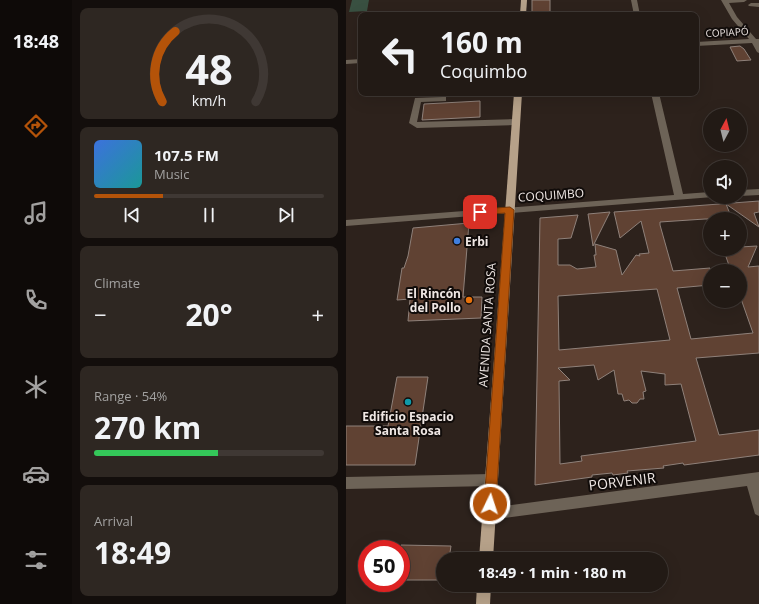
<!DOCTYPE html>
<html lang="en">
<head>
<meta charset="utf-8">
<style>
	body { margin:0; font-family:"Open Sans",sans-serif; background:#2e2722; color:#f1f3f6; height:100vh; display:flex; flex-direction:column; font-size:15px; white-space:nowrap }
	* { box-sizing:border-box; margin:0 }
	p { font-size:13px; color:#a2a1a0 }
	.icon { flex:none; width:22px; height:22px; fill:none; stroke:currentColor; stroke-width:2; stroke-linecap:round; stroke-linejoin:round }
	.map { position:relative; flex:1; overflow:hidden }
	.panel { display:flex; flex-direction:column; gap:8px; padding:8px; background:#130e0c; width:274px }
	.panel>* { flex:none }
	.top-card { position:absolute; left:12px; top:12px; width:341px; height:84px; border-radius:8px; box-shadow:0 4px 16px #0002,0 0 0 1px #3f3834; background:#221a15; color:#f1f3f6; overflow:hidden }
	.needle { width:26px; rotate:7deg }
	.tools { position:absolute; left:357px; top:108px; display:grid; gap:8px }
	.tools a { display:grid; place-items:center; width:44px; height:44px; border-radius:50%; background:#221a15; box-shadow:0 4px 16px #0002,0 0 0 1px #3f3834; font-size:20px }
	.speed { position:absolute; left:12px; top:540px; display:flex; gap:8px; font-size:20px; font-weight:700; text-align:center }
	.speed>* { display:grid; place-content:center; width:52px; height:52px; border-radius:50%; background:#221a15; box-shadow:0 4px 16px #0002,0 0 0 1px #3f3834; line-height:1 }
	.speed .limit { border:6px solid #d22; background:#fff; color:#111 }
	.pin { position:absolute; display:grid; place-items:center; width:34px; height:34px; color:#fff; margin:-17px; border-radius:8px; box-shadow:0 2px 6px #0006 }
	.me { position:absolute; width:44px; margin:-22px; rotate:4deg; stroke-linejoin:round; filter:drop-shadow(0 0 3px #0008) }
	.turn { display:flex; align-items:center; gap:14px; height:84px; padding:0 16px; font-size:18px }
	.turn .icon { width:52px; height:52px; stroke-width:2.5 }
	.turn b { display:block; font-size:28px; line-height:34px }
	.big { font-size:30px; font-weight:700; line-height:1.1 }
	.panel .tile { flex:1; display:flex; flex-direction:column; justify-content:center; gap:6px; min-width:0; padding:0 14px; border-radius:8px; background:#2e2722 }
	.panel .dial { align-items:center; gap:0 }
	.dial svg { height:104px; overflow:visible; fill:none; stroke:#3f3834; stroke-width:7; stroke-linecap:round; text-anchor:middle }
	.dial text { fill:#f1f3f6; stroke:none }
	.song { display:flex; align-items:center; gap:12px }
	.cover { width:48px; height:48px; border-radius:6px; background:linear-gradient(135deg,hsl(220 70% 55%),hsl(180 70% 35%)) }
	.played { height:4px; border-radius:2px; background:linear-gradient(90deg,#b45309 30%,#3f3834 30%) }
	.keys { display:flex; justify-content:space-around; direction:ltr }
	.heat { display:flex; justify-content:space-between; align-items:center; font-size:22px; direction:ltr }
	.charge { height:6px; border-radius:3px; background:linear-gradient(90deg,#34c759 54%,#3f3834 0) }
	.trip { position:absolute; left:90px; top:552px; width:232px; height:40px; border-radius:20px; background:#221a15; box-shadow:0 4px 16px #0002,0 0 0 1px #3f3834; font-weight:700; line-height:40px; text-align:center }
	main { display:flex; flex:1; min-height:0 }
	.menu { display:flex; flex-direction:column; width:72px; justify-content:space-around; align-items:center; background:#0e0a08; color:#a2a1a0 }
	.menu .icon { width:28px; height:28px }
	.menu .active { color:#b45309 }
	.menu b { font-size:18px; color:#f1f3f6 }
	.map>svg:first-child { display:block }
</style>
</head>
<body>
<main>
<nav class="menu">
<b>18:48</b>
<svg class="icon active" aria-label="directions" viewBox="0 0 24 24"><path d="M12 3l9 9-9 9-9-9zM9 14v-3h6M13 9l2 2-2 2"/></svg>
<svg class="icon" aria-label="music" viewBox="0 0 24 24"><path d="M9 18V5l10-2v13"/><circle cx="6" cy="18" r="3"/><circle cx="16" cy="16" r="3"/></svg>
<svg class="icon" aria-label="phone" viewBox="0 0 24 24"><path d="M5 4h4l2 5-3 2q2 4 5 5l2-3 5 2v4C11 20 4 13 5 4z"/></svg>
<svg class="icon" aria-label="climate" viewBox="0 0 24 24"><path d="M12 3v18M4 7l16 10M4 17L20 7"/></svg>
<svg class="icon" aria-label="car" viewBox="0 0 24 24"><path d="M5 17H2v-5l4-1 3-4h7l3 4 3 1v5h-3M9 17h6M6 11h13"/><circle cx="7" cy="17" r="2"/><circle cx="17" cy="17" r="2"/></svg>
<svg class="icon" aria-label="filters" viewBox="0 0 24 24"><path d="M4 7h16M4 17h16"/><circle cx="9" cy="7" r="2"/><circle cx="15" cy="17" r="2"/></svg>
</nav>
<section class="panel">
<div class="tile dial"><svg viewBox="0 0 100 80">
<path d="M14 69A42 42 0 1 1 86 69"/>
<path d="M14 69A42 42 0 0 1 24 15" stroke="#b45309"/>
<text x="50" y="56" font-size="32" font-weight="700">48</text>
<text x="50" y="72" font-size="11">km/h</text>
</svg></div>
<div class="tile">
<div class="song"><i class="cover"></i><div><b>107.5 FM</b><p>Music</p></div></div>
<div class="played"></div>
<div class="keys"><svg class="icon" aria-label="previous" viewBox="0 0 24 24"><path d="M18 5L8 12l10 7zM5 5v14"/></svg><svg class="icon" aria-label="pause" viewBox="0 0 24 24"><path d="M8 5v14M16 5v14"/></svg><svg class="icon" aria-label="next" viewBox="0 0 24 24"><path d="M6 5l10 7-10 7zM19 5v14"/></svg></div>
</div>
<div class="tile"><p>Climate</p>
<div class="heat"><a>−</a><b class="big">20°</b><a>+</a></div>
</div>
<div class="tile"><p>Range · 54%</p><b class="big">270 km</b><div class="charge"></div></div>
<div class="tile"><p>Arrival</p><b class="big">18:49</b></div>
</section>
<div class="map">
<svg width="413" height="604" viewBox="0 0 413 604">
	<rect width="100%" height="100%" fill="#2d221c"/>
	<polygon fill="#395041" points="6,0 23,0 21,11 3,12"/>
	<g fill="#604233" stroke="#8f817a" fill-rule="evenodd">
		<rect x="186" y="0" width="18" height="15"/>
		<polygon points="394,46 398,49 405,60 391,61 384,47"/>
		<polygon points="134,101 134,117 76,120 78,104"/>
		<path d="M413,201V212L408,213L413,227L380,204L386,219H359L314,222V225L327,271L364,268V285L331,288L345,339L407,333L394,296V271H385L379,254H381L379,249H394V247L411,246L402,267L413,266V353L350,358L373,435L413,430V455L338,465L337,463L317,466L318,468L281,471L282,473L267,475L266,473L246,475V477L189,485L194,218L232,215L225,238L212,239V265H224L231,269L250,267L248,255H250L249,244L270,250L276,275L290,255L294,256L293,254L303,253L295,221L274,238L268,212ZM311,289L324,340L213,350L212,296ZM248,365L252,380L268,370L272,394H276L278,401L283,400L286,403H291L294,399H298L297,392L300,391L295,371L319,374V385L335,384L350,441L235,456L236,461L214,464L213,381L224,380L212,368Z"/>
		<polygon points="264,212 247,246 242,214"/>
		<polygon points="123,223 117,297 136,297 135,318 62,321 64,299 51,300 56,268 58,268 62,256 67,228"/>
		<polygon points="51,377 82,377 69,465 0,465 0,426 42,426"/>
		<polygon points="55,545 105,546 103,559 97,559 97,580 55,580"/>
	</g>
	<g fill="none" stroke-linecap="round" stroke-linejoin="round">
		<g fill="#6d6357" fill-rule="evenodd">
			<polygon points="285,0 291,0 294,15 288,15"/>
			<polygon points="375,0 401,0 398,2 383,3 391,17 410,39 413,39 413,53 411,52 406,43 350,46 350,42 403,39 386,19"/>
			<polygon points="405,3 413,3 413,7 403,6 402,5"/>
			<polygon points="15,59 15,63 0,64 0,60"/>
			<polygon points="305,93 313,93 337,194 364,192 364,197 367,197 0,226 0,220 328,195"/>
			<polygon points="97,97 100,97 100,101 75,102 71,122 170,119 174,122 170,125 71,128 63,123 69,98"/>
			<polygon points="413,189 413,195 394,196 394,190"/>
			<polygon points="413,472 413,516 409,514 401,486 143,520 139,518 137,514 139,510 143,508"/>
			<polygon points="145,474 149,476 151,480 149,484 145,486 0,489 0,477"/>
		</g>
		<g fill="#b6a189" fill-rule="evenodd">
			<polygon points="175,0 181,0 180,15 174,15"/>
			<polygon points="168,93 176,93 147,559 133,559"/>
			<polygon points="131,585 145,585 144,604 130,604"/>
		</g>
	</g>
	<polygon fill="#b45309" stroke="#753606" points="164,207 168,210 150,504 148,508 144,510 140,508 138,504 159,213 134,215 130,212 134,209"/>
	<circle fill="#3f7fe0" stroke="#110c0a" stroke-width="1.5" cx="111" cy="241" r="4"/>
	<circle fill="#e8710a" stroke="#110c0a" stroke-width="1.5" cx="123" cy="300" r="4"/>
	<circle fill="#0f9aa8" stroke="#110c0a" stroke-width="1.5" cx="62" cy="402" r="4"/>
	<g text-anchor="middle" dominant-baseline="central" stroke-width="4" stroke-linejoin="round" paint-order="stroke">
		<g font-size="10" fill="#efe7e4" stroke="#110c0a">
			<text transform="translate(381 32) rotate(-3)">COPIAPÓ</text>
		</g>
		<g font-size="12" fill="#efe7e4" stroke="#110c0a">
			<text transform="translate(205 195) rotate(-4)">COQUIMBO</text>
			<text transform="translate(141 325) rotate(-86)">AVENIDA SANTA ROSA</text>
		</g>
		<g font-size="12" font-weight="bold" fill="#efe7e4" stroke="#110c0a" text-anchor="start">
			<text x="119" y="241">Erbi</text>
			<text x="115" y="293" text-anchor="end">El Rincón<tspan x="115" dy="14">del Pollo</tspan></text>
			<text x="62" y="416" text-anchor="middle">Edificio Espacio<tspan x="62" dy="14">Santa Rosa</tspan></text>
		</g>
		<g font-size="14" fill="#efe7e4" stroke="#110c0a">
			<text transform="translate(276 481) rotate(-7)">PORVENIR</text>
		</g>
	</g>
</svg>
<div class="tools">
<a><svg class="needle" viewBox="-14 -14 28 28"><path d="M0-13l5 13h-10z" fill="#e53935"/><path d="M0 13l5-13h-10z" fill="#a2a1a0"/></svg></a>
<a><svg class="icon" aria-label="sound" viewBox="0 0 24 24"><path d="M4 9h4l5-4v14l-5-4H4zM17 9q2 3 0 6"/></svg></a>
<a>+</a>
<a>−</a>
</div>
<div class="speed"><div class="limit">50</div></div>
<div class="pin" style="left:134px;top:212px;background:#d93025"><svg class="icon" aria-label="arrive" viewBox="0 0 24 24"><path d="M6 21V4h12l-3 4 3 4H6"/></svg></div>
<svg class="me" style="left:144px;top:504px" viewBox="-20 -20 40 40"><circle r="17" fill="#b45309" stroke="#fff" stroke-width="3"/><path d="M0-11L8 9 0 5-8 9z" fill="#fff"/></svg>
<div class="trip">18:49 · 1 min · 180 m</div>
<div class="top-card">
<div class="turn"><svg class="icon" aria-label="left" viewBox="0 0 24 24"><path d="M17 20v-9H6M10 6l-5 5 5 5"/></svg><div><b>160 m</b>Coquimbo</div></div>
</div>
</div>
</main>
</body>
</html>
